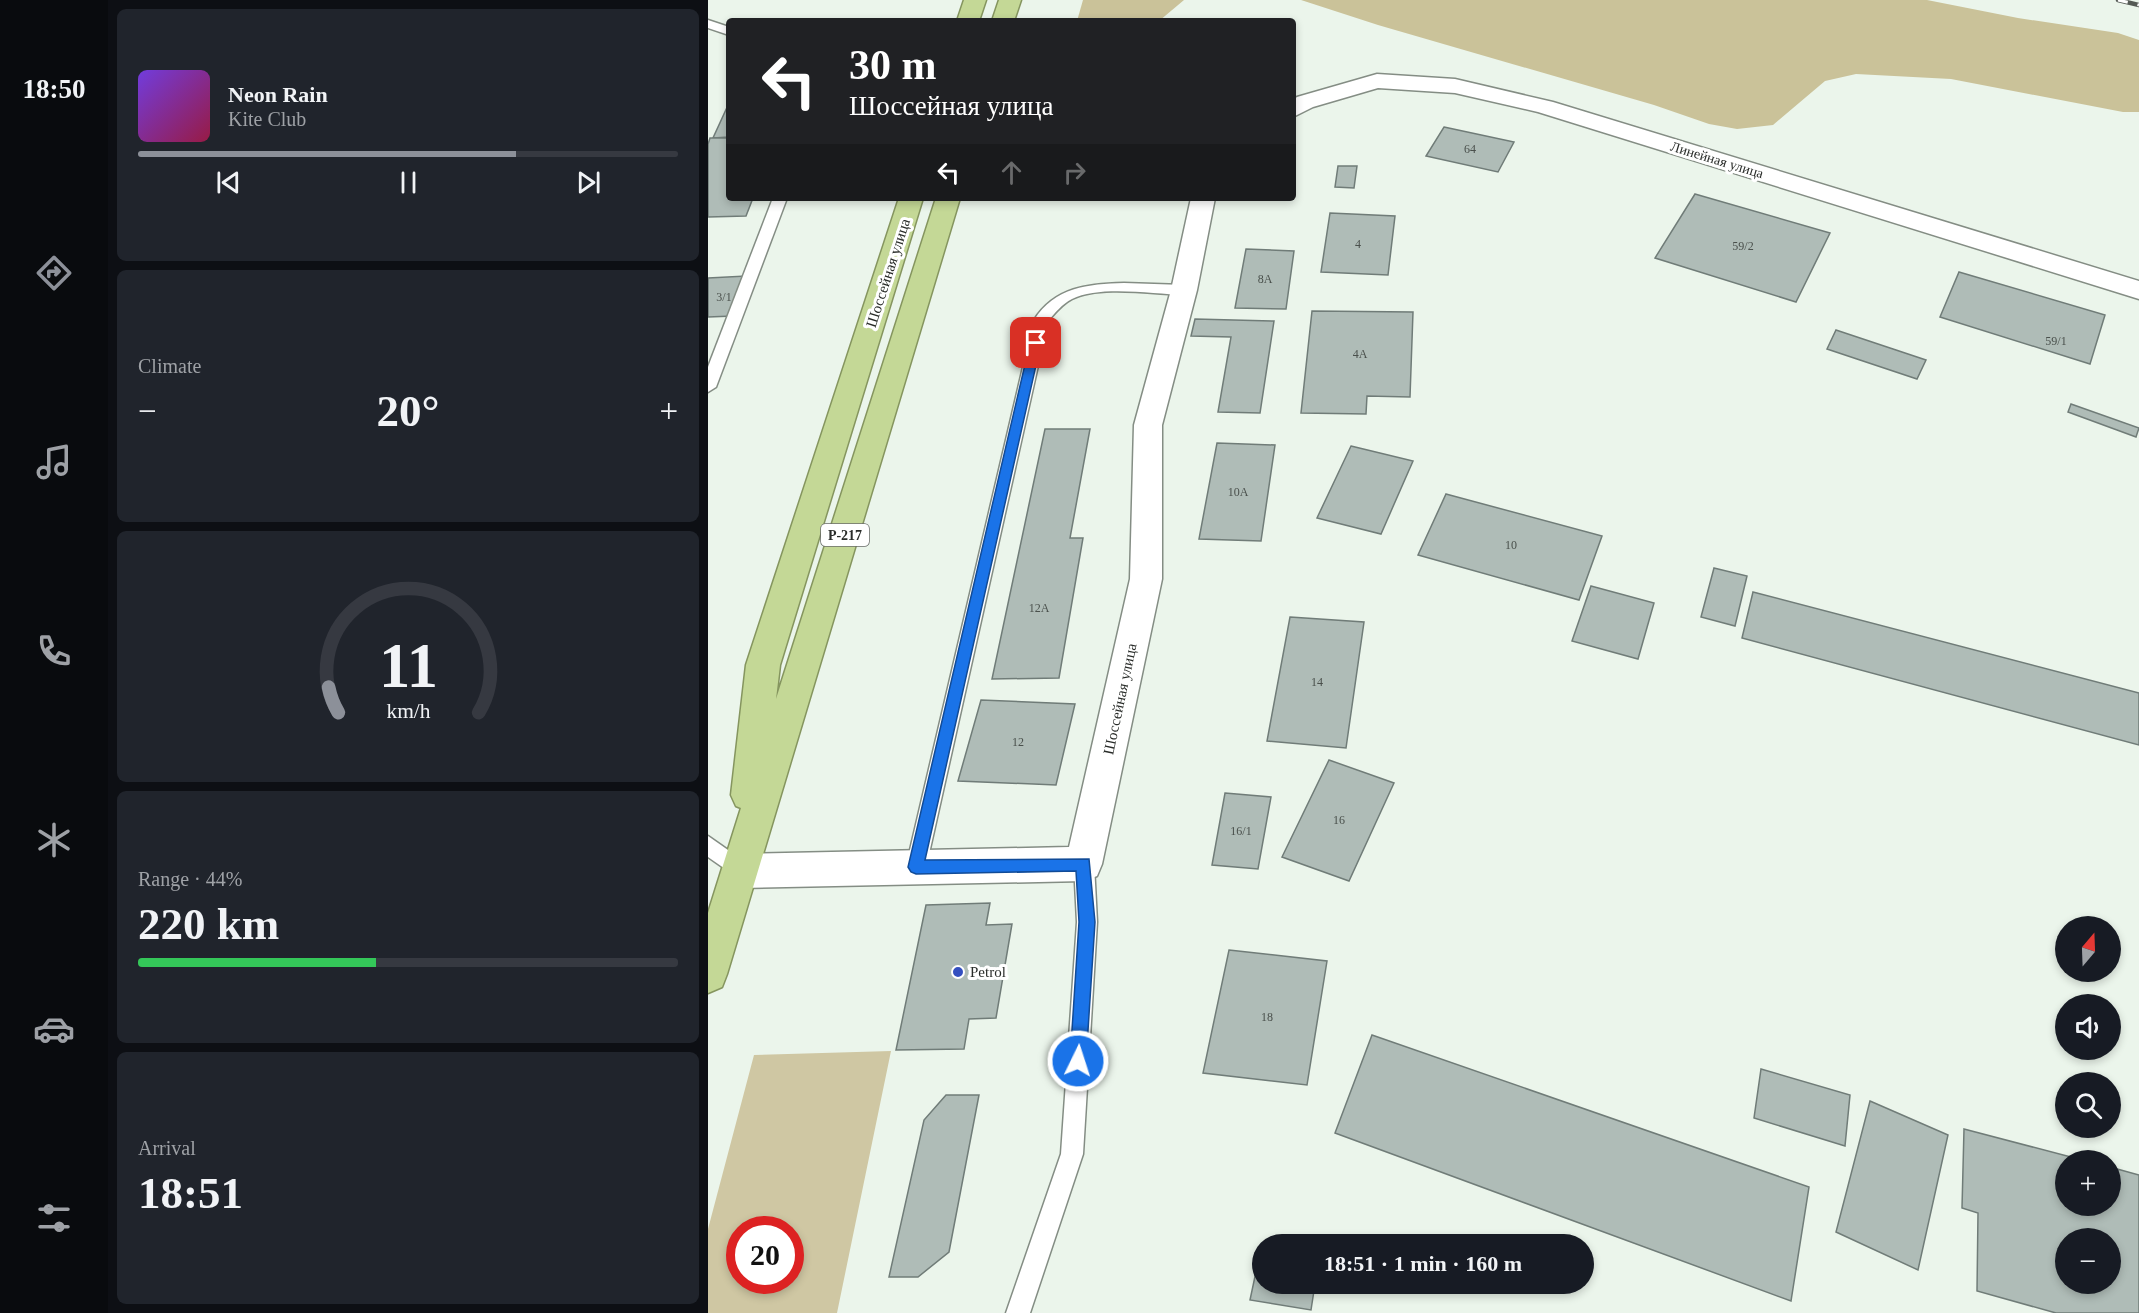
<!DOCTYPE html>
<html lang="en">
<head>
<meta charset="utf-8">
<style>
	body { margin:0; font-family:Georgia,serif; background:#20242c; color:#f1f3f6; height:100vh; display:flex; flex-direction:column; font-size:22px; white-space:nowrap }
	* { box-sizing:border-box; margin:0 }
	p { font-size:20px; color:#9ea1a6 }
	.icon { flex:none; width:33px; height:33px; fill:none; stroke:currentColor; stroke-width:2; stroke-linecap:round; stroke-linejoin:round }
	.map { position:relative; flex:1; overflow:hidden }
	.drawer { display:flex; flex-direction:column; gap:9px; padding:9px; background:#0d0f14; width:600px }
	.drawer>* { flex:none }
	.hud { position:absolute; left:18px; top:18px; width:570px; height:183px; border-radius:6px; box-shadow:0 3px 9px #0003; background:#202124; color:#fff; overflow:hidden }
	.needle { width:39px; rotate:19deg }
	.tools { position:absolute; left:1347px; top:916px; display:grid; gap:12px }
	.tools a { display:grid; place-items:center; width:66px; height:66px; border-radius:50%; background:#171b24; box-shadow:0 3px 9px #0003; font-size:30px }
	.speed { position:absolute; left:18px; top:1216px; display:flex; gap:12px; font-size:30px; font-weight:700; text-align:center }
	.speed>* { display:grid; place-content:center; width:78px; height:78px; border-radius:50%; background:#171b24; box-shadow:0 3px 9px #0003; line-height:1 }
	.speed .limit { border:9px solid #d22; background:#fff; color:#111 }
	.pin { position:absolute; display:grid; place-items:center; width:51px; height:51px; color:#fff; margin:-26px; border-radius:12px; box-shadow:0 3px 9px #0006 }
	.me { position:absolute; width:66px; margin:-33px; rotate:4deg; stroke-linejoin:round; filter:drop-shadow(0 0 4px #0008) }
	.turn { display:flex; align-items:center; gap:21px; height:126px; padding:0 24px; font-size:27px }
	.turn .icon { width:78px; height:78px; stroke-width:2.5 }
	.turn b { display:block; font-size:42px; line-height:51px }
	.lanes { display:flex; align-items:center; height:57px; padding:0 24px; background:#0003; justify-content:center; gap:30px; direction:ltr }
	.lanes .off { opacity:.35 }
	.big { font-size:45px; font-weight:700; line-height:1.1 }
	.drawer .card { flex:1; display:flex; flex-direction:column; justify-content:center; gap:9px; min-width:0; padding:0 21px; border-radius:9px; background:#20242c }
	.drawer .dial { align-items:center; gap:0 }
	.dial svg { height:156px; overflow:visible; fill:none; stroke:#363941; stroke-width:7; stroke-linecap:round; text-anchor:middle }
	.dial text { fill:#f1f3f6; stroke:none }
	.song { display:flex; align-items:center; gap:18px }
	.cover { width:72px; height:72px; border-radius:9px; background:linear-gradient(135deg,hsl(260 70% 55%),hsl(340 70% 35%)) }
	.played { height:6px; border-radius:3px; background:linear-gradient(90deg,#8c9099 70%,#363941 70%) }
	.keys { display:flex; justify-content:space-around; direction:ltr }
	.heat { display:flex; justify-content:space-between; align-items:center; font-size:33px; direction:ltr }
	.charge { height:9px; border-radius:4px; background:linear-gradient(90deg,#34c759 44%,#363941 0) }
	.trip { position:absolute; left:544px; top:1234px; width:342px; height:60px; border-radius:30px; background:#171b24; box-shadow:0 3px 9px #0003; font-weight:700; line-height:60px; text-align:center }
	main { display:flex; flex:1; min-height:0 }
	.menu { display:flex; flex-direction:column; width:108px; justify-content:space-around; align-items:center; background:#090b0e; color:#9ea1a6 }
	.menu .icon { width:42px; height:42px }
	.menu .on { color:#8c9099 }
	.menu b { font-size:27px; color:#f1f3f6 }
	.map>svg:first-child { display:block }
</style>
</head>
<body>
<main>
<nav class="menu">
<b>18:50</b>
<svg class="icon on" aria-label="directions" viewBox="0 0 24 24"><path d="M12 3l9 9-9 9-9-9zM9 14v-3h6M13 9l2 2-2 2"/></svg>
<svg class="icon" aria-label="music" viewBox="0 0 24 24"><path d="M9 18V5l10-2v13"/><circle cx="6" cy="18" r="3"/><circle cx="16" cy="16" r="3"/></svg>
<svg class="icon" aria-label="phone" viewBox="0 0 24 24"><path d="M5 4h4l2 5-3 2q2 4 5 5l2-3 5 2v4C11 20 4 13 5 4z"/></svg>
<svg class="icon" aria-label="climate" viewBox="0 0 24 24"><path d="M12 3v18M4 7l16 10M4 17L20 7"/></svg>
<svg class="icon" aria-label="car" viewBox="0 0 24 24"><path d="M5 17H2v-5l4-1 3-4h7l3 4 3 1v5h-3M9 17h6M6 11h13"/><circle cx="7" cy="17" r="2"/><circle cx="17" cy="17" r="2"/></svg>
<svg class="icon" aria-label="filters" viewBox="0 0 24 24"><path d="M4 7h16M4 17h16"/><circle cx="9" cy="7" r="2"/><circle cx="15" cy="17" r="2"/></svg>
</nav>
<section class="drawer">
<div class="card">
<div class="song"><i class="cover"></i><div><b>Neon Rain</b><p>Kite Club</p></div></div>
<div class="played"></div>
<div class="keys"><svg class="icon" aria-label="previous" viewBox="0 0 24 24"><path d="M18 5L8 12l10 7zM5 5v14"/></svg><svg class="icon" aria-label="pause" viewBox="0 0 24 24"><path d="M8 5v14M16 5v14"/></svg><svg class="icon" aria-label="next" viewBox="0 0 24 24"><path d="M6 5l10 7-10 7zM19 5v14"/></svg></div>
</div>
<div class="card"><p>Climate</p>
<div class="heat"><a>−</a><b class="big">20°</b><a>+</a></div>
</div>
<div class="card dial"><svg viewBox="0 0 100 80">
<path d="M14 69A42 42 0 1 1 86 69"/>
<path d="M14 69A42 42 0 0 1 9 56" stroke="#8c9099"/>
<text x="50" y="56" font-size="32" font-weight="700">11</text>
<text x="50" y="72" font-size="11">km/h</text>
</svg></div>
<div class="card"><p>Range · 44%</p><b class="big">220 km</b><div class="charge"></div></div>
<div class="card"><p>Arrival</p><b class="big">18:51</b></div>
</section>
<div class="map">
<svg width="1431" height="1313" viewBox="0 0 1431 1313">
	<rect width="100%" height="100%" fill="#ebf5eb"/>
	<path fill="#cfc7a3" fill-rule="evenodd" d="M183,1051L129,1313H0V1229L46,1055ZM32,1230H82V1281H32Z"/>
	<g fill="#cac299">
		<polygon points="375,0 476,0 451,21 369,21"/>
		<polygon points="593,0 1219,0 1310,18 1410,33 1431,40 1431,112 1415,112 1243,79 1148,74 1117,81 1065,125 1029,129 1001,124 946,105 670,25"/>
	</g>
	<g fill="#afbcb7" stroke="#707c78" stroke-width="1.5" fill-rule="evenodd">
		<polygon points="21,103 21,137 5,138"/>
		<polygon points="736,127 806,142 790,172 718,156"/>
		<polygon points="2,138 21,138 21,198 45,198 38,216 0,217 0,144"/>
		<polygon points="630,166 649,166 646,188 627,187"/>
		<polygon points="987,194 1122,233 1088,302 947,258"/>
		<polygon points="622,213 687,216 680,275 613,272"/>
		<polygon points="538,249 586,251 578,309 527,308"/>
		<polygon points="1251,272 1397,315 1382,364 1232,317"/>
		<polygon points="38,276 25,316 0,317 0,278"/>
		<polygon points="604,311 705,312 702,397 659,396 658,414 593,413"/>
		<polygon points="487,319 566,321 552,413 510,412 523,337 483,336"/>
		<polygon points="1128,330 1218,360 1209,379 1119,349"/>
		<polygon points="1363,404 1431,428 1428,437 1360,412"/>
		<polygon points="337,429 382,429 362,538 375,538 351,678 284,679"/>
		<polygon points="509,443 567,445 553,541 491,539"/>
		<polygon points="643,446 705,461 673,534 609,518"/>
		<polygon points="738,494 894,536 871,600 710,555"/>
		<polygon points="1006,568 1039,576 1027,626 993,617"/>
		<polygon points="883,586 946,603 930,659 864,641"/>
		<polygon points="1045,592 1431,693 1431,745 1034,638"/>
		<polygon points="582,617 656,622 638,748 559,741"/>
		<polygon points="273,700 367,704 348,785 250,781"/>
		<polygon points="621,760 686,783 641,881 574,857"/>
		<polygon points="517,793 563,797 550,869 504,865"/>
		<polygon points="282,903 278,925 304,924 288,1018 261,1019 256,1049 188,1050 218,905"/>
		<polygon points="521,950 619,961 599,1085 495,1073"/>
		<polygon points="664,1035 1101,1187 1083,1301 627,1133"/>
		<polygon points="1053,1069 1142,1095 1137,1146 1046,1118"/>
		<polygon points="238,1095 271,1095 241,1252 210,1277 181,1277 216,1120"/>
		<polygon points="1162,1101 1240,1135 1210,1270 1128,1232"/>
		<path d="M1256,1129L1378,1161H1358V1206H1402V1167L1431,1175V1313H1348L1269,1291L1270,1213L1254,1208ZM1358,1239H1402V1284H1358Z"/>
		<polygon points="549,1267 555,1268 555,1284 607,1284 603,1310 542,1300"/>
	</g>
	<g fill="none" stroke-linecap="round" stroke-linejoin="round">
		<g stroke="#848d84" stroke-width="3">
			<g id="service">
				<polygon points="0,20 21,27 21,35 0,28"/>
				<polygon points="65,198 79,198 8,387 0,392 0,367"/>
				<path d="M416,283L476,285L483,290L476,295C446,294 391,285 364,299C354,304 347,313 340,321L218,867L215,874L208,876L201,874L198,867L326,320C347,287 380,284 416,283Z"/>
				<polygon points="0,836 40,864 43,871 40,878 33,880 0,857"/>
				<polygon points="376,855 383,857 386,864 389,922 375,1154 322,1313 298,1313 353,1154 369,922 366,864 369,857"/>
			</g>
		</g>
		<g stroke="#848d84" stroke-width="3">
			<g id="tertiary">
				<polygon points="669,74 747,79 845,102 1431,281 1431,299 830,112 747,93 670,88 605,107 585,117 585,100 589,97"/>
				<polygon points="483,198 507,198 489,290 454,425 454,579 394,864 389,876 376,881 33,888 20,883 15,871 20,859 33,854 361,847 422,579 426,425 463,290"/>
			</g>
		</g>
		<g stroke="#85955f" stroke-width="3">
			<g id="trunk">
				<polygon points="256,0 278,0 271,21 249,21"/>
				<polygon points="291,0 313,0 306,21 284,21"/>
				<polygon points="191,198 215,198 72,665 68,699 228,198 252,198 19,974 14,987 0,993 0,913 33,808 28,806 23,795 38,665"/>
			</g>
		</g>
		<use href="#service" fill="#fff" fill-rule="evenodd"/>
		<use href="#tertiary" fill="#fff" fill-rule="evenodd"/>
		<use href="#trunk" fill="#c4d896" fill-rule="evenodd"/>
		<g stroke="#555a55" stroke-width="4.5">
			<polyline id="rail" points="1410,0 1431,5"/>
		</g>
		<use href="#rail" stroke="#fff" stroke-width="3" stroke-dasharray="10" stroke-linecap="butt"/>
	</g>
	<polygon fill="#1a73e8" stroke="#114b97" stroke-width="1.5" points="328,339 333,343 217,860 381,859 387,922 378,1061 376,1067 370,1069 364,1067 362,1061 371,922 368,871 208,874 203,872 200,867 322,343"/>
	<circle fill="#344fc0" stroke="#fff" stroke-width="2" cx="250" cy="972" r="6"/>
	<g text-anchor="middle" dominant-baseline="central" stroke-width="6" stroke-linejoin="round" paint-order="stroke">
		<g font-size="12" fill="#4a504c">
			<text x="762" y="149">64</text>
			<text x="650" y="244">4</text>
			<text x="1035" y="246">59/2</text>
			<text x="557" y="279">8А</text>
			<text x="16" y="297">3/1</text>
			<text x="1348" y="341">59/1</text>
			<text x="652" y="354">4А</text>
			<text x="530" y="492">10А</text>
			<text x="803" y="545">10</text>
			<text x="331" y="608">12А</text>
			<text x="609" y="682">14</text>
			<text x="310" y="742">12</text>
			<text x="631" y="820">16</text>
			<text x="533" y="831">16/1</text>
			<text x="559" y="1017">18</text>
		</g>
		<g font-size="14" fill="#292c29" stroke="#fff">
			<text transform="translate(1009 160) rotate(17)">Линейная улица</text>
		</g>
		<rect fill="#fff" stroke="#696b69" stroke-width="1.5" x="113" y="524" width="48" height="22" rx="4.5"/>
		<g font-size="14" font-weight="bold" fill="#292c29">
			<text x="137" y="535">Р-217</text>
		</g>
		<g font-size="15" fill="#292c29" stroke="#fff">
			<text transform="translate(180 273) rotate(-72)">Шоссейная улица</text>
			<text transform="translate(412 699) rotate(-78)">Шоссейная улица</text>
		</g>
		<g font-size="15" fill="#292c29" stroke="#fff" text-anchor="start">
			<text x="262" y="972">Petrol</text>
		</g>
	</g>
</svg>
<div class="tools">
<a><svg class="needle" viewBox="-14 -14 28 28"><path d="M0-13l5 13h-10z" fill="#e53935"/><path d="M0 13l5-13h-10z" fill="#9ea1a6"/></svg></a>
<a><svg class="icon" aria-label="sound" viewBox="0 0 24 24"><path d="M4 9h4l5-4v14l-5-4H4zM17 9q2 3 0 6"/></svg></a>
<a><svg class="icon" aria-label="search" viewBox="0 0 24 24"><circle cx="10" cy="10" r="6"/><path d="M15 15l6 6"/></svg></a>
<a>+</a>
<a>−</a>
</div>
<div class="speed"><div class="limit">20</div></div>
<div class="pin" style="left:328px;top:343px;background:#d93025"><svg class="icon" aria-label="arrive" viewBox="0 0 24 24"><path d="M6 21V4h12l-3 4 3 4H6"/></svg></div>
<svg class="me" style="left:370px;top:1061px" viewBox="-20 -20 40 40"><circle r="17" fill="#1a73e8" stroke="#fff" stroke-width="3"/><path d="M0-11L8 9 0 5-8 9z" fill="#fff"/></svg>
<div class="trip">18:51 · 1 min · 160 m</div>
<div class="hud">
<div class="turn"><svg class="icon" aria-label="left" viewBox="0 0 24 24"><path d="M17 20v-9H6M10 6l-5 5 5 5"/></svg><div><b>30 m</b>Шоссейная улица</div></div>
<div class="lanes"><svg class="icon" aria-label="left" viewBox="0 0 24 24"><path d="M17 20v-9H6M10 6l-5 5 5 5"/></svg><svg class="icon off" aria-label="ahead" viewBox="0 0 24 24"><path d="M12 20V5M6 11l6-6 6 6"/></svg><svg class="icon off" aria-label="right" viewBox="0 0 24 24"><path d="M7 20v-9h11M14 6l5 5-5 5"/></svg></div>
</div>
</div>
</main>
</body>
</html>
